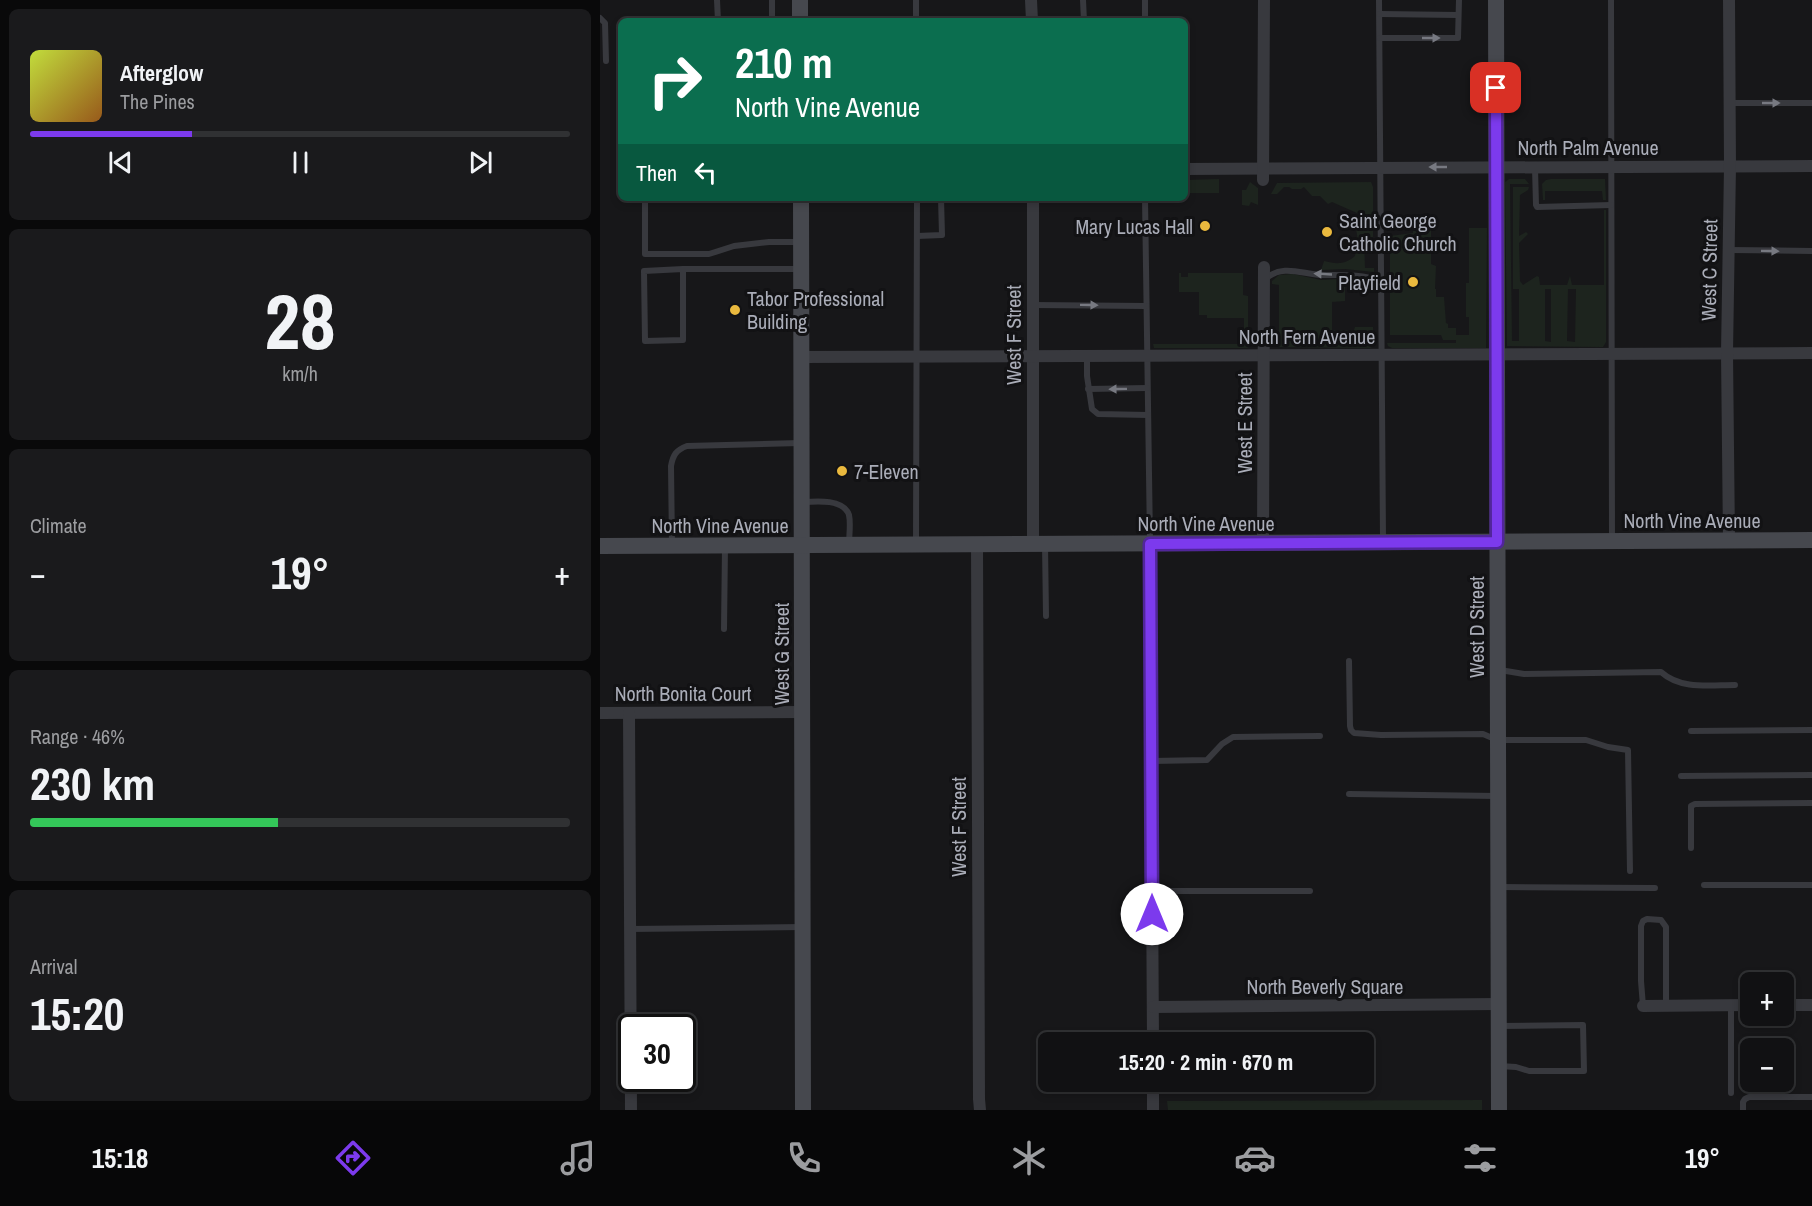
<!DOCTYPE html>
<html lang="en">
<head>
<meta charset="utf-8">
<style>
	body { margin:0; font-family:"Archivo Narrow",sans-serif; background:#1a1a1c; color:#f1f3f6; height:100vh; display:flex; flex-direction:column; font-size:22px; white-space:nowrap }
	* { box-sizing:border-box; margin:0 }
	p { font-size:20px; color:#9c9da0 }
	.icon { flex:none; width:33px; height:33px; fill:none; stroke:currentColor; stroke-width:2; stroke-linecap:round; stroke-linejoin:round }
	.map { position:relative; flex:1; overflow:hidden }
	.drawer { display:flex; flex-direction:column; gap:9px; padding:9px; background:#09090a; width:600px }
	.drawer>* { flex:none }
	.top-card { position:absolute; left:18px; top:18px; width:570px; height:183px; border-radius:9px; box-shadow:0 3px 9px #0003,0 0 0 2px #303133; background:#0b6e4f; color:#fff; overflow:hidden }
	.fabs { position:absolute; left:1140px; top:972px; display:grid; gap:12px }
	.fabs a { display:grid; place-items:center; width:54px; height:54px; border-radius:9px; background:#111113; box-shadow:0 3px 9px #0003,0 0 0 2px #303133; font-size:30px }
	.speed { position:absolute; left:18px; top:1014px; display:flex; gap:12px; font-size:30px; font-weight:700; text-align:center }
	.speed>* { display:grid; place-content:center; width:78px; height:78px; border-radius:50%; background:#111113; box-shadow:0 3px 9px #0003,0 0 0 2px #303133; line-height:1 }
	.speed .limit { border:3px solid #111; border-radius:9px; background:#fff; color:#111 }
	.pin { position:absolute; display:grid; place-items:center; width:51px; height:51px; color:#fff; margin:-26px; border-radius:12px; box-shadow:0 3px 9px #0006 }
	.me { position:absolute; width:66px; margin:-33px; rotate:0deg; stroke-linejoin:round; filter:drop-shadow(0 0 4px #0008) }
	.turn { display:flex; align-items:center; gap:21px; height:126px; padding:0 18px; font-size:27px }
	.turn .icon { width:78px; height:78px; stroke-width:2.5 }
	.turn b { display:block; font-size:42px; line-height:51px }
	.then { display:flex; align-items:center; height:57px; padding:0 18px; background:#0003; gap:12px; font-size:22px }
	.big { font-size:45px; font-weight:700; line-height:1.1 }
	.drawer .tile { flex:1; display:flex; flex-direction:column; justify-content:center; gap:9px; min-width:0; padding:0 21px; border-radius:9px; background:#1a1a1c }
	.drawer .dial { align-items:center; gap:0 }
	.dial b { font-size:78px; line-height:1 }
	.song { display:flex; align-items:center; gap:18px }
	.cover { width:72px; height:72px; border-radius:9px; background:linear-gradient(135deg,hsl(70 70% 55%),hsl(30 70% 35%)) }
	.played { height:6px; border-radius:3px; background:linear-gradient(90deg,#7c3aed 30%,#303133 30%) }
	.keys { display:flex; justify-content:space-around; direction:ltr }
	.heat { display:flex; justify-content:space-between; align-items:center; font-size:33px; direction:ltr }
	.charge { height:9px; border-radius:4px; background:linear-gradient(90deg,#34c759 46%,#303133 0) }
	.trip { position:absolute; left:438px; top:1032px; width:336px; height:60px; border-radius:9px; background:#111113; box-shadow:0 3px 9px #0003,0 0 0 2px #303133; font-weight:700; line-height:60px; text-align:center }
	.dock { display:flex; height:96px; justify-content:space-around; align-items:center; background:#070708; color:#9c9da0 }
	.dock .icon { width:42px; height:42px }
	.dock .on { color:#7c3aed }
	.dock b { font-size:27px; color:#f1f3f6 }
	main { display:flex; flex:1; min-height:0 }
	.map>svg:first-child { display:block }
</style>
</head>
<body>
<main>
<section class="drawer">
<div class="tile">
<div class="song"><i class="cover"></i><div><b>Afterglow</b><p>The Pines</p></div></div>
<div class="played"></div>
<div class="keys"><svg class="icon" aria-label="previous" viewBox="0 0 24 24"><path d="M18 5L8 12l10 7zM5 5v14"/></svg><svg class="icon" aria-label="pause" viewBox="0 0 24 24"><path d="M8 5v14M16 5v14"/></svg><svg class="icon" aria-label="next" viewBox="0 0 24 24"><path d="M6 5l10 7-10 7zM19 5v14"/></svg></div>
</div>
<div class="tile dial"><b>28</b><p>km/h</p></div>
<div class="tile"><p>Climate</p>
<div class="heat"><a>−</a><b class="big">19°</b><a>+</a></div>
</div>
<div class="tile"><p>Range · 46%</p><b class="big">230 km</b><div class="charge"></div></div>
<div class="tile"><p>Arrival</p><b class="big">15:20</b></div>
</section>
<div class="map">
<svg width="1212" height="1110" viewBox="0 0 1212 1110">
	<rect width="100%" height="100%" fill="#171719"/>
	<g fill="#1d241e" fill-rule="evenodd">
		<polygon points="619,179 619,193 585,193 585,180"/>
		<path d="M909,179H925L929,184H910L912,341H919V289H913V187H929L928,190L920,195L919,236L926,232L928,234L919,243L920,281L923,285L937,276L939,277L940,285H967L970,276L972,285H1004V210H1006V342L1003,347L907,346L905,182ZM945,289H951V342L945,341ZM968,289H976L975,342L967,341Z"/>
		<polygon points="951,179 1005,179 1006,200 1003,200 1002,191 945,191 945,200 943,200 942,184 946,180"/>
		<polygon points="650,182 658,188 658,205 651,202 649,206 642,205 642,190 646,190"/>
		<path d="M771,182L773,187V237L764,238L765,268H774V272L745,269L721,270L724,261C736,264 745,265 755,256C756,247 759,239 756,230L764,226L757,213L732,202L728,204L720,196H712L704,187L701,189H692L689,187H684L677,194H671L677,183Z"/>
		<polygon points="820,219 831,219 831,264 836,266 835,289 836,289 836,297 844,297 846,323 848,324 848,328 856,328 856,335 869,335 869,317 866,317 866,283 869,283 869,228 887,228 886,348 792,348 788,346 787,343 856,343 856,340 843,340 841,335 790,335 790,236 813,233 813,221 820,221"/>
		<polygon points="579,273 581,273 581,277 588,277 588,273 643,273 643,295 648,296 648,334 644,335 644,318 607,318 607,315 599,315 599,292 579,292"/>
		<polygon points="693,274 721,280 738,279 745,281 745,301 732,302 732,330 754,330 755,327 773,327 774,346 770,348 677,347 671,342 670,334 679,332 679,285 672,284 672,281 679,275"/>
		<polygon points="553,344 653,344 647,348 554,348"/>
		<polygon points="882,1100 882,1110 568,1110 567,1101"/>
	</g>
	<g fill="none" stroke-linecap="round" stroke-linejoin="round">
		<g stroke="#38393e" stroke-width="6">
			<polyline points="117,0 118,21"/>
			<polyline points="172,0 172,21"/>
			<polyline points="316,0 316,21"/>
			<polyline points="483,0 484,21"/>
			<polyline points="545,0 545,21"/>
			<polyline points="779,0 783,539"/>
			<polyline points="1011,0 1012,539"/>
			<polyline points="780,14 858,15"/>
			<polyline points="0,18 5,23 6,61"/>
			<polyline points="780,38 858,38 859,0"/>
			<polyline points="1130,103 1212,103"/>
			<polyline points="935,168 936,205 937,207 1011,205"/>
			<polyline points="45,198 45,254 109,254 134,246 169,242 200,242"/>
			<polyline points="545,198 550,542"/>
			<polyline points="317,236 342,235 341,198"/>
			<polyline points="1129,250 1212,251"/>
			<polyline points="83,269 44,271 45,341 83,340 83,269 200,269"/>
			<path d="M665,279C684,263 703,275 724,275C744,275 762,274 781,281"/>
			<polyline points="433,305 546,306"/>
			<polyline points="487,356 487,376 492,409 498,414 548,415"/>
			<polyline points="488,389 547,388"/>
			<path d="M204,502C217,501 244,499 249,515C251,524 249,535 249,545"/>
			<polyline points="316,544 317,198"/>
			<polyline points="445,544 446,616"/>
			<path d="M72,545L71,466C73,455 76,450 87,446L200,443"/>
			<polyline points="124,629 125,546"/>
			<polyline points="749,661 750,726 751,730 754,733 781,735 883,734 897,740 986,740 1008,747 1028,750 1030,871"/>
			<path d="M900,670L924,674L1061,672C1081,690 1110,685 1135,685"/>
			<polyline points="1091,731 1212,730"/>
			<polyline points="552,761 607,760 622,744 633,737 720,736"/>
			<polyline points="1081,776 1212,775"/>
			<polyline points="749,794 897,796"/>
			<polyline points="1091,848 1091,806 1095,804 1212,803"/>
			<polyline points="1104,885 1212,885"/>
			<polyline points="901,887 1055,888"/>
			<polyline points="552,891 710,891"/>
			<polyline points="30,929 203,927"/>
			<polyline points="1131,1005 1131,1093"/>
			<polyline points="1043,1006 1041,981 1041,926 1043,921 1047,919 1061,920 1066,927 1066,1006"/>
			<polyline points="899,1066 916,1067 929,1071 984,1071 983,1025 899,1026"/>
			<polyline points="1143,1110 1143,1102 1145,1099 1149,1097 1212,1097"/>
		</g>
		<g stroke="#38393e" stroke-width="12">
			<polyline points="431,0 432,21"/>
			<polyline points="585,169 1212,166"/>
			<polyline points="663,180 664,0"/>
			<polyline points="433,198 433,544"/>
			<polyline points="202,357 1212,353"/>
			<polyline points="1129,541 1127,353 1130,166 1129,0"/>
			<polyline points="377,544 379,1099 380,1110"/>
			<polyline points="550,544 553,1042"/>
			<polyline points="663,544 664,267"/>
			<polyline points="0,713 202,712"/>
			<polyline points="29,713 31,1110"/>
			<polyline points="1184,1005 1212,1005"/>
			<polyline points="1043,1006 1150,1005"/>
			<polyline points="553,1007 898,1004"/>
			<polyline points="553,1082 553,1110"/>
		</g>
		<g stroke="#46484e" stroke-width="16">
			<polyline points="200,0 200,21"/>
			<polyline points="896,0 899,1110"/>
			<polyline points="201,198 203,1110"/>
			<polyline points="0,546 1212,540"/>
		</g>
	</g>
	<defs><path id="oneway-solid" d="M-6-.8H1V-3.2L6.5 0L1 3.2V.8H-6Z" transform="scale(1.5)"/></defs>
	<g fill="#777981">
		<use href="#oneway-solid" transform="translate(831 38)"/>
		<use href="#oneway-solid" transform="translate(1171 103)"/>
		<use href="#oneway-solid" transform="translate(838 167) rotate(180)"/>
		<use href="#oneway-solid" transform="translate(1170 251) rotate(1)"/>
		<use href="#oneway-solid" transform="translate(723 274) rotate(-177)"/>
		<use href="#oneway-solid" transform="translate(489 305) rotate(1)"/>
		<use href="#oneway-solid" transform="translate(518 389) rotate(179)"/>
	</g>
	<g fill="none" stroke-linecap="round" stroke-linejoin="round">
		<g stroke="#51269a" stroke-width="15">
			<polyline id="route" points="552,914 550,544 897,542 896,88"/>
		</g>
		<use href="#route" stroke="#7c3aed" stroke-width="10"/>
	</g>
	<g fill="#eab93e" stroke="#121214" stroke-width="2">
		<circle cx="605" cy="226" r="6"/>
		<circle cx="727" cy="232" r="6"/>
		<circle cx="813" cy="282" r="6"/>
		<circle cx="135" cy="310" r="6"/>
		<circle cx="242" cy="471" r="6"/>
	</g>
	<g text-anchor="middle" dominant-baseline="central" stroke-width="6" stroke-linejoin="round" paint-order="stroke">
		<g font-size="20" fill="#aaadb8" stroke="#121214">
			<text x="988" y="147">North Palm Avenue</text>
			<text transform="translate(1109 270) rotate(-89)">West C Street</text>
			<text transform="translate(413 335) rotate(-90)">West F Street</text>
			<text x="707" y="336">North Fern Avenue</text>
			<text transform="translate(644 423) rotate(-90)">West E Street</text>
			<text x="1092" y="520">North Vine Avenue</text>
			<text x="606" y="523">North Vine Avenue</text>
			<text x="120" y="525">North Vine Avenue</text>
			<text transform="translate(876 627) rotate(-90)">West D Street</text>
			<text transform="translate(181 654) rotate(-90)">West G Street</text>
			<text x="83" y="693">North Bonita Court</text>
			<text transform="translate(358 827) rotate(-90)">West F Street</text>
			<text x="725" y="986">North Beverly Square</text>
		</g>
		<g font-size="20" fill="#aaadb8" stroke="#121214" text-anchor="start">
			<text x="739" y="220">Saint George<tspan x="739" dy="23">Catholic Church</tspan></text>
			<text x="593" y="226" text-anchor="end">Mary Lucas Hall</text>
			<text x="801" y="282" text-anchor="end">Playfield</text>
			<text x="147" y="298">Tabor Professional<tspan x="147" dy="23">Building</tspan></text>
			<text x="254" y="471">7-Eleven</text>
		</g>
	</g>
</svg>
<div class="fabs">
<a>+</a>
<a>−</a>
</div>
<div class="speed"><div class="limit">30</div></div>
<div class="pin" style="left:896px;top:88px;background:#d93025"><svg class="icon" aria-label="arrive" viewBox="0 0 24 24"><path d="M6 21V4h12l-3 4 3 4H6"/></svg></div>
<svg class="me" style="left:552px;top:914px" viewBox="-20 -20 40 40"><circle r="19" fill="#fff"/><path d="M0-13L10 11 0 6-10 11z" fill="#7c3aed"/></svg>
<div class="trip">15:20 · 2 min · 670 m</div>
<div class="top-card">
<div class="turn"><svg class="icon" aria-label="right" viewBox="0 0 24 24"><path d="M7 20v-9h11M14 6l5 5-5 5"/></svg><div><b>210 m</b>North Vine Avenue</div></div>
<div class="then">Then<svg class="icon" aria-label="left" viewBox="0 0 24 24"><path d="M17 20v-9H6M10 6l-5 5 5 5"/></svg></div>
</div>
</div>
</main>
<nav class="dock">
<b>15:18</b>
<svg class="icon on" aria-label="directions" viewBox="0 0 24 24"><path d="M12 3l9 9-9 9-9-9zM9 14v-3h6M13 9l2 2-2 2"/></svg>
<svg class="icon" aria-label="music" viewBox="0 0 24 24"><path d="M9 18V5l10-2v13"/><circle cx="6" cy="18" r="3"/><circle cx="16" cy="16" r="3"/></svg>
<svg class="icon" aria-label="phone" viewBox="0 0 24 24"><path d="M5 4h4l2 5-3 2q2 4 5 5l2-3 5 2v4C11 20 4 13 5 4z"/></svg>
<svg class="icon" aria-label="climate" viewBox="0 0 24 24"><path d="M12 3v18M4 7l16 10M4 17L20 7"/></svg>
<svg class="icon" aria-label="car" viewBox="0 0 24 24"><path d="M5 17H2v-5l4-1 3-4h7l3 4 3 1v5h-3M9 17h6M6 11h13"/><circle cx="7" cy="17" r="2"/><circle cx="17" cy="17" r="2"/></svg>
<svg class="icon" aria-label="filters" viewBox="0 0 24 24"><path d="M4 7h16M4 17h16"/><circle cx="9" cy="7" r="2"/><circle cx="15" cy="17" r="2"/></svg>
<b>19°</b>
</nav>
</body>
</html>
